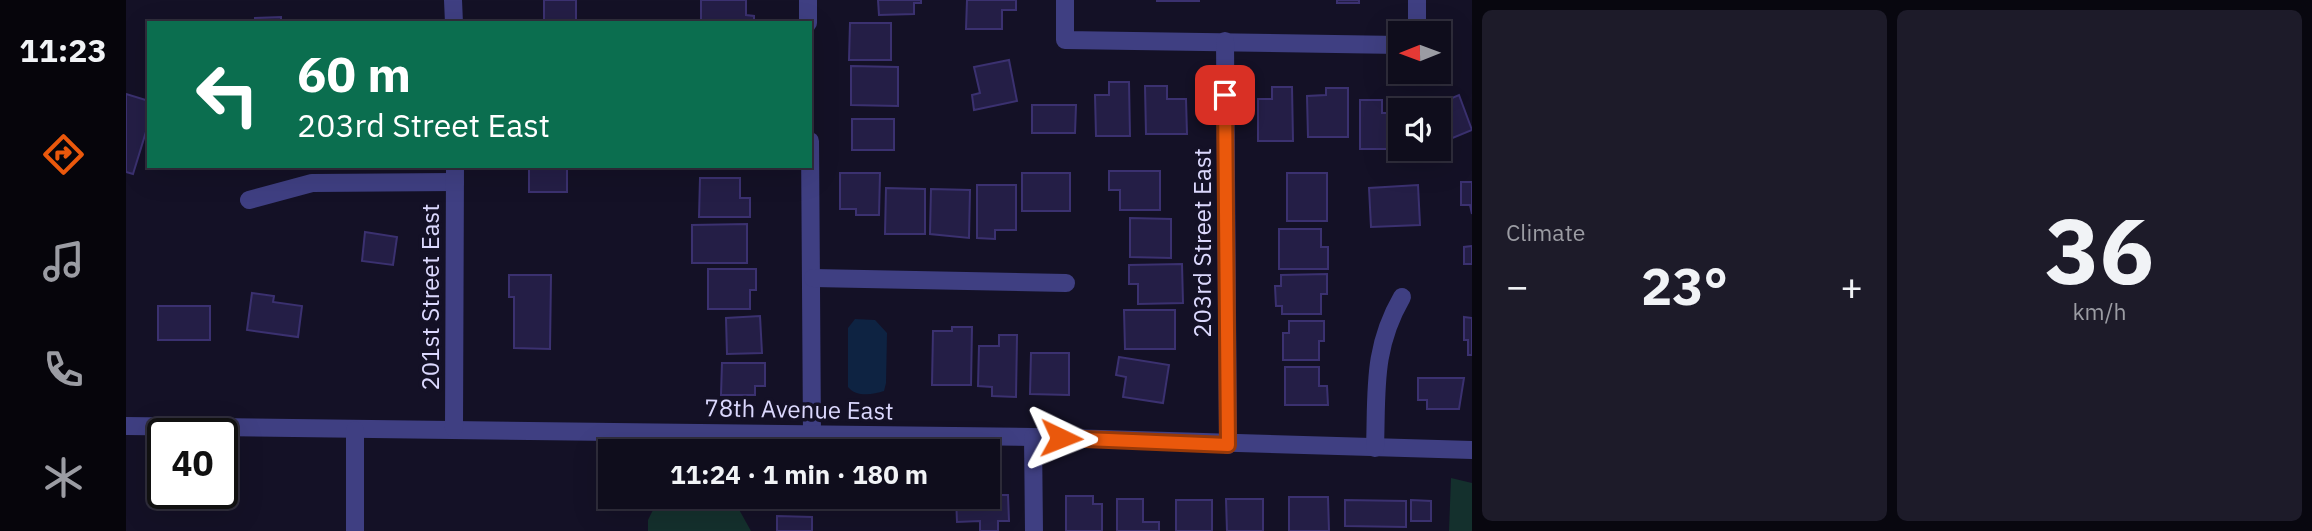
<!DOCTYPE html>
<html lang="en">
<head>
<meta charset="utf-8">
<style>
	body { margin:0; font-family:"IBM Plex Sans",sans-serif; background:#1d1b29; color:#f1f3f6; height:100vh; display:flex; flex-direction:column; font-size:26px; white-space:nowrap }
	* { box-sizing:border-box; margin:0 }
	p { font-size:23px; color:#9b9ca3 }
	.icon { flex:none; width:38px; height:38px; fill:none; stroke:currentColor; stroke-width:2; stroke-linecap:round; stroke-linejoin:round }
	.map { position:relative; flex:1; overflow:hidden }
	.panel { display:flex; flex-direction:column; gap:10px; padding:10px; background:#08070f; width:840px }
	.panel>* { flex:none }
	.guide { position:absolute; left:21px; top:21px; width:665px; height:147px; border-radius:0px; box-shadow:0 7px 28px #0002,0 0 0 2px #2f2d3b; background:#0b6e4f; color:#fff; overflow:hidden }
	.needle { width:46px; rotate:269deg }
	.controls { position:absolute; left:1262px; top:21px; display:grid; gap:14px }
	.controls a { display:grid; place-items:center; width:63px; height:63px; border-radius:0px; background:#0f0d1c; box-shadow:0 7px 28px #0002,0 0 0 2px #2f2d3b; font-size:35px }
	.speed { position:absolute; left:21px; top:418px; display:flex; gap:14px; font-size:35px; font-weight:700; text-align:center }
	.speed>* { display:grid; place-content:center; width:91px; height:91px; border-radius:50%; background:#0f0d1c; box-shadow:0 7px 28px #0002,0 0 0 2px #2f2d3b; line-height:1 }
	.speed .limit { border:4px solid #111; border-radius:10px; background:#fff; color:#111 }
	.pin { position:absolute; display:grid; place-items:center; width:60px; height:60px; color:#fff; margin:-30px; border-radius:14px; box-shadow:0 4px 10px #0006 }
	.me { position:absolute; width:77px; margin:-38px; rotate:92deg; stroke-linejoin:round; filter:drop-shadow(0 0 5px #0008) }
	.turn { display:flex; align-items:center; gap:24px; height:147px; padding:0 35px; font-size:32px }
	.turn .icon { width:91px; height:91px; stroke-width:2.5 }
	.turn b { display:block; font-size:49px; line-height:60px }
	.big { font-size:52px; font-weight:700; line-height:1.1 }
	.panel .tile { flex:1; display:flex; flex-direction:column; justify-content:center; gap:10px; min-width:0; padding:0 24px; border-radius:10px; background:#1d1b29 }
	.panel .dial { align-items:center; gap:0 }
	.dial b { font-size:91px; line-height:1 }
	.heat { display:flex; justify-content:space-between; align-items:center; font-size:38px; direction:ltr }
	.panel .tiles { flex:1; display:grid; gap:10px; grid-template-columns:repeat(2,1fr) }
	.trip { position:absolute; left:472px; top:439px; width:402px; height:70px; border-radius:0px; background:#0f0d1c; box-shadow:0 7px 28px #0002,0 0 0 2px #2f2d3b; font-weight:700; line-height:70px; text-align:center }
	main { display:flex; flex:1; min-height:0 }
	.menu { display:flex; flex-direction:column; width:126px; justify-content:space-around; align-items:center; background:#06050b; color:#9b9ca3 }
	.menu .icon { width:49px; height:49px }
	.menu .active { color:#ea580c }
	.menu b { font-size:32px; color:#f1f3f6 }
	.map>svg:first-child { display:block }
</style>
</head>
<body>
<main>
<nav class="menu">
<b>11:23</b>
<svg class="icon active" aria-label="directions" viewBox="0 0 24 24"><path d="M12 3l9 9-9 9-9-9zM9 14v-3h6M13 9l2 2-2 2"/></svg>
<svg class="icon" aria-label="music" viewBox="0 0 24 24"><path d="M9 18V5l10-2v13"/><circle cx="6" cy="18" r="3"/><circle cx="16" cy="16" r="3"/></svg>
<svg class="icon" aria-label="phone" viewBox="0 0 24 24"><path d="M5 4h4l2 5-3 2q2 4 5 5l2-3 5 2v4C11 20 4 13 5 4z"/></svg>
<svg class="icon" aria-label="climate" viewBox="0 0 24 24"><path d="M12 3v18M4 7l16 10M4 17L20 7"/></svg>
</nav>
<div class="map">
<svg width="1346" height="531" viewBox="0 0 1346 531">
	<rect width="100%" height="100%" fill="#141126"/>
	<g fill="#14302d">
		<polygon points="1325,478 1346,483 1346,531 1323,531"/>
		<polygon points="606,497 625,531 522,531 522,520 533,498"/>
	</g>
	<path fill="#0e2342" d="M729,319L749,320L761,333L760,383L758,391C746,395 730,397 722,387V328Z"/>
	<g fill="#241e46" stroke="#3b3170" stroke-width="2">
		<rect x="418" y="0" width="32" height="23"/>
		<polygon points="575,0 620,0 620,15 628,16 628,23 575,23"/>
		<polygon points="752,0 795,0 795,3 788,3 788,14 753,15"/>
		<polygon points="841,0 890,0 890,10 876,10 876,29 840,29"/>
		<rect x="1031" y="0" width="42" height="1"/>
		<rect x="1211" y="0" width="22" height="3"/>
		<polygon points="155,17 155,23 129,23 129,18"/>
		<polygon points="724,23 765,23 765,60 723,60"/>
		<polygon points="883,60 891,101 848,110 846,95 854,93 848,67"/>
		<polygon points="725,66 772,67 772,106 725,105"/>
		<polygon points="983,82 1003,82 1004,136 970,136 969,95 983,95"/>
		<polygon points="1019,86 1041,86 1041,99 1060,99 1061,134 1020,134"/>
		<polygon points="1146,87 1166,87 1167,141 1132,141 1132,99 1146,99"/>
		<polygon points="1200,88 1222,88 1222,137 1182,137 1181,96 1200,95"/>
		<polygon points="0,94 23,101 23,122 7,174 0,172"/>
		<polygon points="1333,95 1346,130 1312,144 1312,110 1298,110"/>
		<polygon points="1234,100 1256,100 1256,113 1274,113 1274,149 1234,149"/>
		<polygon points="906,105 950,105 949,133 906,133"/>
		<rect x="726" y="119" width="42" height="31"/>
		<rect x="403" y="166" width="38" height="26"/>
		<polygon points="581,166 633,166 632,169 581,169"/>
		<polygon points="983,171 1034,171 1034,210 994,210 994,190 983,190"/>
		<polygon points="714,173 754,173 753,215 730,215 730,209 714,209"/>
		<rect x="896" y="173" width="48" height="38"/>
		<rect x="1161" y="173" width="40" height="48"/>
		<polygon points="574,178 614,178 614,198 624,198 624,217 573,217"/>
		<polygon points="1335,182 1346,182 1346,214 1344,205 1335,205"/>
		<polygon points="851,185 890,185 890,230 869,230 869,239 851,238"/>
		<polygon points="1292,185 1294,225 1245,227 1243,188"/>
		<polygon points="760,188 799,189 799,234 759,234"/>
		<polygon points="805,189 844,190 843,238 804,234"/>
		<polygon points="1004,218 1045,219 1045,258 1004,257"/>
		<polygon points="621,224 621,263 566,263 566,225"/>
		<polygon points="1153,229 1195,229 1195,247 1202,247 1202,269 1153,269"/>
		<polygon points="239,232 271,237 267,265 236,261"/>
		<polygon points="1346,246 1346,264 1338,264 1338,247"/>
		<polygon points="1056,264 1057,303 1012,304 1012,284 1003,284 1003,265"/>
		<polygon points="582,269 630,269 630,290 624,290 624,309 582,309"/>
		<polygon points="1201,274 1201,294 1195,294 1195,314 1156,314 1156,306 1150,306 1149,286 1155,286 1155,275"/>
		<polygon points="383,275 425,275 424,349 388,348 388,297 383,297"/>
		<polygon points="126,293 148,296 147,302 176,306 172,337 121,330"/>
		<rect x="32" y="306" width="52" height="34"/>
		<polygon points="998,310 1049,310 1049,349 999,349"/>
		<polygon points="634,316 636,353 601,354 600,318"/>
		<polygon points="1338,317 1346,318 1346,355 1342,355 1342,340 1338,340"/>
		<polygon points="1163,321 1198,321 1198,341 1193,341 1193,360 1157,360 1157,333 1163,333"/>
		<polygon points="826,327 846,327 845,385 806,385 807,331 826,331"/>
		<polygon points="873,335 891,335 890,397 866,396 866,387 852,386 853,346 873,346"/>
		<polygon points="905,353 943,353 943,395 904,394"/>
		<polygon points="993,357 1043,365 1037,403 997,397 1000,377 990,375"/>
		<polygon points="596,363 639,363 639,386 629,386 629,395 595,395"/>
		<polygon points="1159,367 1193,367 1193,386 1201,386 1202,405 1159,405"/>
		<polygon points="1292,378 1338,378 1333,409 1301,409 1301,400 1292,400"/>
		<polygon points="863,495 882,495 883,521 872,521 872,531 854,531 854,521 831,522 830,497"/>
		<polygon points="940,496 967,496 967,504 976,504 976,531 940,531"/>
		<polygon points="1163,497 1202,497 1203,531 1163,531"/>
		<polygon points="991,499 1017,499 1017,522 1033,522 1033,531 991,531"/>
		<polygon points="1100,499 1137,499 1137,531 1101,531"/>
		<rect x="1050" y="500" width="36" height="31"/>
		<polygon points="1219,500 1280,501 1280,527 1219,526"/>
		<polygon points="1285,500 1305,501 1305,521 1285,521"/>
		<polygon points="651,516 686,517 686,531 651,531"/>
	</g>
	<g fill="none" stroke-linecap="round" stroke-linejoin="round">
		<g stroke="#3f3f82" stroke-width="18">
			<polyline points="327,0 328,23"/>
			<polyline points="682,0 682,23"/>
			<polyline points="939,0 939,40 1274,45"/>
			<polyline points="1291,0 1291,33"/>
			<polyline points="1099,41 1102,445"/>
			<polyline points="684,141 686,434"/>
			<polyline points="123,200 186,183 329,182"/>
			<polyline points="687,278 940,283"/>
			<polyline points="0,426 907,437 1346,450"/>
			<polyline points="328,428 329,166"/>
			<polyline points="907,437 908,531"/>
			<path d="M1249,448C1251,390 1246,349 1276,297"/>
			<polyline points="229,531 229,430"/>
		</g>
	</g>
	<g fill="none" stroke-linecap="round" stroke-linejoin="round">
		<g stroke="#983908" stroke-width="18">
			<polyline id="route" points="935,438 1102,445 1099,95"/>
		</g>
		<use href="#route" stroke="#ea580c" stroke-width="12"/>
	</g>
	<g text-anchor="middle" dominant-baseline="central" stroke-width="7" stroke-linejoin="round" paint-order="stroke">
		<g font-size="24" fill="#dbd8fd" stroke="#141126">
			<text transform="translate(1076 243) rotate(-90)">203rd Street East</text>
			<text transform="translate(304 297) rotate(-90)">201st Street East</text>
			<text transform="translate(673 409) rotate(1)">78th Avenue East</text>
		</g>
	</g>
</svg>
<div class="controls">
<a><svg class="needle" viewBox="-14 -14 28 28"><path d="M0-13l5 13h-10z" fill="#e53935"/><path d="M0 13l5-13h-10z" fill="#9b9ca3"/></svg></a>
<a><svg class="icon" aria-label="sound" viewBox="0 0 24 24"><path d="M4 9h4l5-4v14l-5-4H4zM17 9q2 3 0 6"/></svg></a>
</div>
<div class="speed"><div class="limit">40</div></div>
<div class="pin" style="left:1099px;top:95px;background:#d93025"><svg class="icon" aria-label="arrive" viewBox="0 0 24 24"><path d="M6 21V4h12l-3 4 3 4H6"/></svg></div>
<svg class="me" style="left:935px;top:438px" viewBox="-20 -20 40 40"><path d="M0-17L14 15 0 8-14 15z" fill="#ea580c" stroke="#fff" stroke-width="4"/></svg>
<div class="trip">11:24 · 1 min · 180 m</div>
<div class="guide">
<div class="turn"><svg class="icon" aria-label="left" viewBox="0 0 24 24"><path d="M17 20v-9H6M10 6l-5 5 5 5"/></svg><div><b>60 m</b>203rd Street East</div></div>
</div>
</div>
<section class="panel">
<div class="tiles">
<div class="tile"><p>Climate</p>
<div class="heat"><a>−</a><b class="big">23°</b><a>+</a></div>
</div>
<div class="tile dial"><b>36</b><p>km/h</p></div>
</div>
</section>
</main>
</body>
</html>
